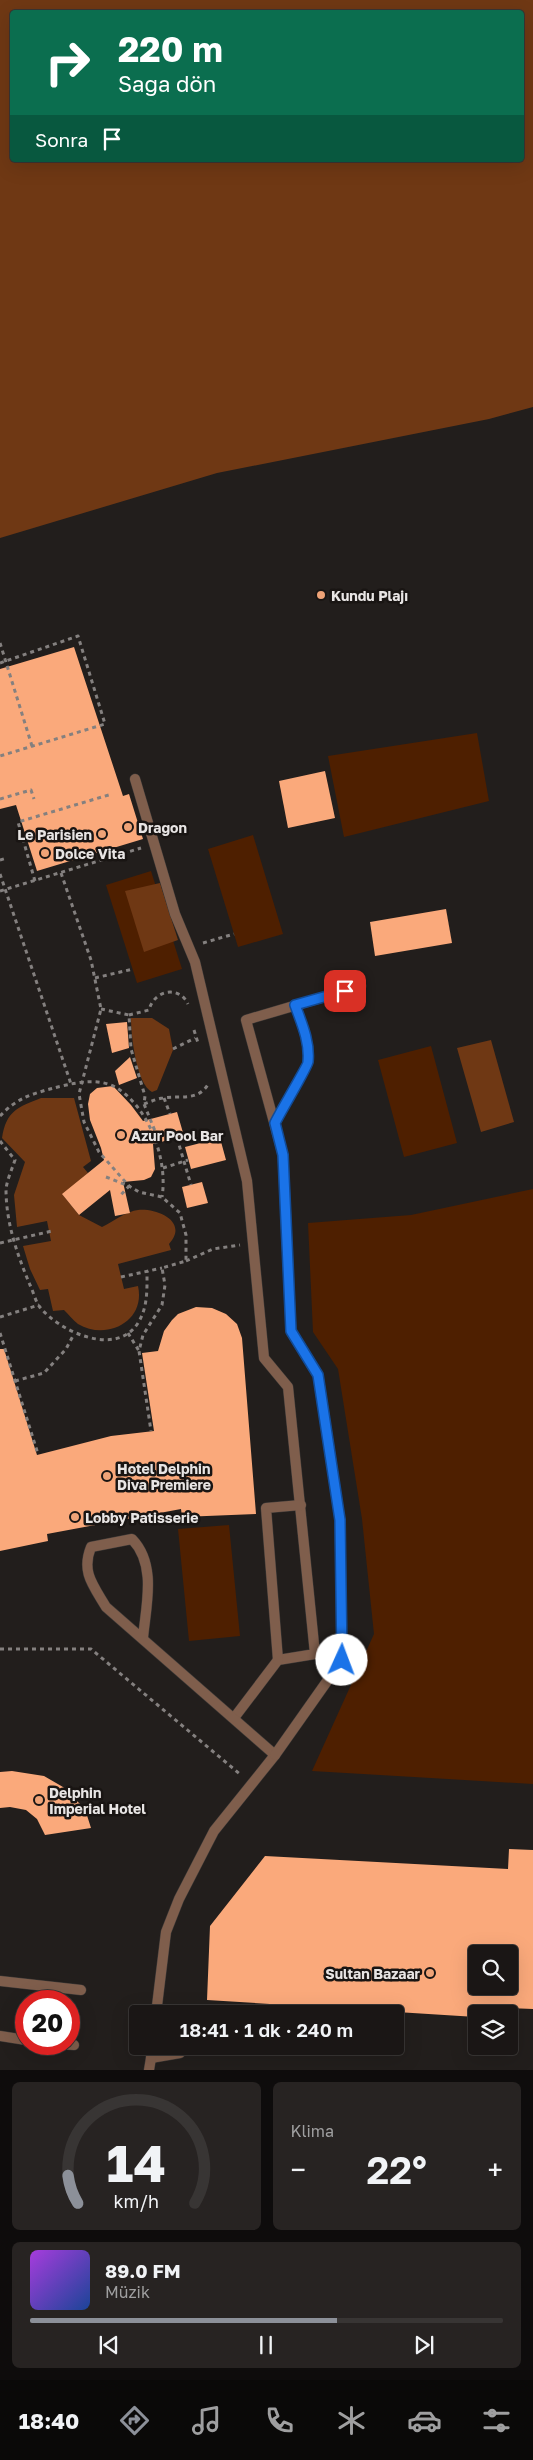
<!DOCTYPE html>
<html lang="tr">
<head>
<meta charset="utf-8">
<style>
	body { margin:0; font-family:"Golos Text",sans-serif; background:#272322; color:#f1f3f6; height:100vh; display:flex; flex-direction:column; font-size:19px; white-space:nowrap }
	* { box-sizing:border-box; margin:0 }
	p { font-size:16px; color:#9f9fa0 }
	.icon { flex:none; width:28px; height:28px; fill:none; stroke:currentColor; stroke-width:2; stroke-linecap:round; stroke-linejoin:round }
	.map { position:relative; height:2070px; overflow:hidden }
	.side { display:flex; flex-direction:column; gap:12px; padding:12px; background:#0e0c0c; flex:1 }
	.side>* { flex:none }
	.guide { position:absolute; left:10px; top:10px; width:514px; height:152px; border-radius:5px; box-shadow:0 5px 20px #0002,0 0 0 1px #383534; background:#0b6e4f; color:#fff; overflow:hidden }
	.controls { position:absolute; left:468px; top:1945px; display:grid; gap:10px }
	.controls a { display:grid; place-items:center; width:50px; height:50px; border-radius:5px; background:#1a1615; box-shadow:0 5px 20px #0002,0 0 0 1px #383534; font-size:25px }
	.speed { position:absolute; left:15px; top:1990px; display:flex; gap:10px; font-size:25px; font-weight:700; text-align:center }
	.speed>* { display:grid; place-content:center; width:65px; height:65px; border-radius:50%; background:#1a1615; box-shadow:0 5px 20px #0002,0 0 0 1px #383534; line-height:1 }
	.speed .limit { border:8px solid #d22; background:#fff; color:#111 }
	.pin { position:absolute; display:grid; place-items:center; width:42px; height:42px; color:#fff; margin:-21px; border-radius:10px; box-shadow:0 2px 8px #0006 }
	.me { position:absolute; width:55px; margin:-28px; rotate:2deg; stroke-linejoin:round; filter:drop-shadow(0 0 4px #0008) }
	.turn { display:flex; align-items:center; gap:18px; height:105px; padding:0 25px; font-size:22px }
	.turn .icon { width:65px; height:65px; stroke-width:2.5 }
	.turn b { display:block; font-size:35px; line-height:42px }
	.then { display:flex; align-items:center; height:48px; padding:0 25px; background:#0003; gap:10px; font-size:19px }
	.big { font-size:38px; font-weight:600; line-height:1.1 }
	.side .tile { flex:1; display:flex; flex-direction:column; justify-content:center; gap:8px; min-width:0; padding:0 18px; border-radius:8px; background:#272322 }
	.side .dial { align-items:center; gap:0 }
	.dial svg { height:130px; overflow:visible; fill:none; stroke:#383534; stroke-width:7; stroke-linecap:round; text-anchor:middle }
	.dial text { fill:#f1f3f6; stroke:none }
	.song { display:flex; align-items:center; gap:15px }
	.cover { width:60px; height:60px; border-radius:8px; background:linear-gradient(135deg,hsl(280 70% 55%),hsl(220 70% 35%)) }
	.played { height:5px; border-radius:2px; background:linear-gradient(90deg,#8c9099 65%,#383534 65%) }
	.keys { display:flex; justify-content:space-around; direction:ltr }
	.heat { display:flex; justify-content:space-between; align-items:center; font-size:28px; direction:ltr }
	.side .tiles { flex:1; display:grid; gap:12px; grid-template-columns:1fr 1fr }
	.tile:last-child { grid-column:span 2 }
	.trip { position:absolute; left:129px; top:2005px; width:275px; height:50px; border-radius:5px; background:#1a1615; box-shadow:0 5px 20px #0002,0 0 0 1px #383534; font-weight:600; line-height:50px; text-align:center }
	.tabs { display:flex; height:80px; justify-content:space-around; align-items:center; background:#0a0908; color:#9f9fa0 }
	.tabs .icon { width:35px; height:35px }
	.tabs .current { color:#8c9099 }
	.tabs b { font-size:22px; color:#f1f3f6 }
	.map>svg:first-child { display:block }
</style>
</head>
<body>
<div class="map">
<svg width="533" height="2070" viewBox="0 0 533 2070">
	<rect width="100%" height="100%" fill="#221e1c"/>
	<g fill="#4e1f00">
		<polygon points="477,733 489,801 344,837 328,756"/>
		<polygon points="253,835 283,934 238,947 208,849"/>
		<polygon points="151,871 182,969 137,983 106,885"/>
		<polygon points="431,1046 457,1143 404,1157 378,1060"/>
		<polygon points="533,1189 533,1784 312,1771 374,1634 362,1519 338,1369 313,1332 308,1223 411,1215"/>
		<polygon points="229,1525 240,1636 189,1641 178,1529"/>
	</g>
	<g fill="#6f3814" fill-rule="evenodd">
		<path d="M0,0H533V407L489,419L217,473L0,538ZM12,12H521V160H12Z"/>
		<polygon points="160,883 178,940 144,952 125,891"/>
		<path d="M131,1018H152L169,1029L173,1050L157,1090L152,1092C136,1084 131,1035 131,1018Z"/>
		<polygon points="491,1040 514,1122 481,1132 457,1048"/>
		<path d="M41,1098H74L91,1161L83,1167L88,1173L63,1195L79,1215L102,1227C112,1222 127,1211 138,1210C158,1208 189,1222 169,1244L171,1250L118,1264L124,1289L138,1286C146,1322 106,1341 78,1324C73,1320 68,1314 64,1310L53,1311L48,1289L40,1290L30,1269L23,1246L51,1241L47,1221L17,1227L14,1195L25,1162L2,1138C6,1111 18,1107 41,1098Z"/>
	</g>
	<g fill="#faa97b" fill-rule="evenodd">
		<polygon points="74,647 123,796 129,794 143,839 37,871 16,805 0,809 0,669"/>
		<polygon points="325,771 335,818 288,828 279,781"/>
		<polygon points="446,909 452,943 375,956 370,922"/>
		<polygon points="127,1022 129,1048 112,1053 106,1024"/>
		<polygon points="130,1057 137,1078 119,1085 115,1071"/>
		<polygon points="113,1086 131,1105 143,1121 177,1112 184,1136 153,1144 155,1169 151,1177 144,1180 123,1182 130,1213 115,1216 110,1190 79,1215 62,1194 104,1160 101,1148 90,1120 88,1104 90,1094 97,1088"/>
		<polygon points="220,1138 226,1160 191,1169 185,1147"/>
		<polygon points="202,1182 208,1203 187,1208 182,1187"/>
		<polygon points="196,1307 212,1308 226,1314 237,1324 242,1338 256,1514 182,1517 181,1509 47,1534 48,1541 0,1551 0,1349 4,1349 37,1455 111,1436 154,1431 142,1353 158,1351 164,1331 172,1320 178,1314"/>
		<polygon points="12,1771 44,1776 63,1787 85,1809 91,1828 45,1835 37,1819 26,1810 10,1807 0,1808 0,1772"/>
		<path d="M509,1849L533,1850V2009L482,2007L481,2014H476V2017L207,2000L210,1926L265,1856L508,1869ZM476,1954H509V1986H476Z"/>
	</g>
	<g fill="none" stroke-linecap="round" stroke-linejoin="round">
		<g stroke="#3e3a38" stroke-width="11">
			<g id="service">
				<polyline points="135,779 175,914 195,962 247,1181 264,1358 288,1387 315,1654 278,1660 234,1718"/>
				<path d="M275,1123C279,1114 308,1066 308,1062C310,1042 302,1024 295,1005"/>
				<path d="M143,1638C146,1605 157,1565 132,1539L91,1547C81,1572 93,1585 106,1607L275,1755L214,1831L179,1899L166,1932L156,2014"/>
				<polyline points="278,1660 266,1508 301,1505"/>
				<polyline points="275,1755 342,1660 340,1520 318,1375 291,1331 283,1155 246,1020 361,986"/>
				<polyline points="0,1981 81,1990"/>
				<polyline points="0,2036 26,2040"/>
				<polyline points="60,2044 74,2045"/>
				<polyline points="151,2058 180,2053"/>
				<polyline points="149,2070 153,2046"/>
			</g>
		</g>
		<g stroke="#84807f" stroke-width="3" stroke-dasharray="4 4" stroke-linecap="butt">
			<polyline points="0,643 32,746"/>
			<polyline points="0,663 78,636 105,724 0,756"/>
			<polyline points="0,799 31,790 34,799"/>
			<polyline points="92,855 94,863"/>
			<polyline points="0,860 7,858"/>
			<polyline points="61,873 91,960 101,1009 79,1094 84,1122 99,1152 129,1186 139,1192 162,1197 180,1213 186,1235 186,1261 162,1268 165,1285 162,1305 143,1335 139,1351 151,1431"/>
			<polyline points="0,874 71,1084"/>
			<polyline points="35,881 18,822 112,794"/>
			<polyline points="0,891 141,848"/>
			<polyline points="203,943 234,934"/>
			<polyline points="95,978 133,969"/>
			<polyline points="101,1009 129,1015 131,1049 145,1096 144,1104 157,1136 154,1137"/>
			<path d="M129,1015L149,1010C154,990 179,985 188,1004"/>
			<polyline points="194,1030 198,1043"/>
			<polyline points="173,1049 195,1038"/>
			<polyline points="164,1098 170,1114"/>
			<path d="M144,1104C150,1102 156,1099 163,1098C181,1095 198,1102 209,1083"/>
			<path d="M0,1116C15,1100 28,1095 50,1089C70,1084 97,1076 117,1088C150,1109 168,1161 162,1197"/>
			<polyline points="177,1138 191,1185"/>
			<path d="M0,1141L15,1160C12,1169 7,1180 6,1189C6,1223 17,1254 30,1285C33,1291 35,1300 39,1306C58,1331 116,1358 138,1323C148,1307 147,1289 147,1271"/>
			<polyline points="163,1168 188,1160"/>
			<polyline points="106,1177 129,1186 119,1197"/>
			<polyline points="0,1243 52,1231"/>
			<polyline points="186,1261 213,1249 240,1245"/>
			<polyline points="121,1277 162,1268"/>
			<polyline points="0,1317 39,1305"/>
			<polyline points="0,1333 38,1454"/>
			<polyline points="128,1333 139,1351"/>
			<polyline points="15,1381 44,1373 66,1349 74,1334"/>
			<polyline points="0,1649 91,1649 241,1775"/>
		</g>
		<use href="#service" stroke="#7f5e4c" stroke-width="10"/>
	</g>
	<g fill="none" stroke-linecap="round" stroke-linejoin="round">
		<g stroke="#114b97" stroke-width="12">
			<path id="route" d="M342,1660L340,1520L318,1375L291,1331L283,1155L275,1123C279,1114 308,1066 308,1062C310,1042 302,1024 295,1005L345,991"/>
		</g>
		<use href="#route" stroke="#1a73e8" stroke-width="9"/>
	</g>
	<g fill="#efa377" stroke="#191513" stroke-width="2">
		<circle cx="321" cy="595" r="5"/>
		<circle cx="128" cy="827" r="5"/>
		<circle cx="102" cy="834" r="5"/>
		<circle cx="45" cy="853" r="5"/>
		<circle cx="121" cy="1135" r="5"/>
		<circle cx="107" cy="1476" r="5"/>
		<circle cx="75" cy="1517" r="5"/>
		<circle cx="39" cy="1800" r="5"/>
		<circle cx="430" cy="1973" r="5"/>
	</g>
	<g text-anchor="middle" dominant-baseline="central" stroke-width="5" stroke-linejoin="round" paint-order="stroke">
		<g font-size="14" font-weight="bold" fill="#e8e5e4" stroke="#191513" text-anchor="start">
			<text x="331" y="595">Kundu Plajı</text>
			<text x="138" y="827">Dragon</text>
			<text x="92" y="834" text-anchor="end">Le Parisien</text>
			<text x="55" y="853">Dolce Vita</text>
			<text x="131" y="1135">Azur Pool Bar</text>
			<text x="117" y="1468">Hotel Delphin<tspan x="117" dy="16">Diva Premiere</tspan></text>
			<text x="85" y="1517">Lobby Patisserie</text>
			<text x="49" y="1792">Delphin<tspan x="49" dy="16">Imperial Hotel</tspan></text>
			<text x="420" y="1973" text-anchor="end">Sultan Bazaar</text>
		</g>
	</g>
</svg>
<div class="controls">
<a><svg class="icon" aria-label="search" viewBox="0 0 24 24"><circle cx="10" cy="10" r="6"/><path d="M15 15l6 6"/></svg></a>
<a><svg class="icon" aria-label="layers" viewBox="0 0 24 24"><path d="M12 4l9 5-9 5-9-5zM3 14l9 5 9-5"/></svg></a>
</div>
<div class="speed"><div class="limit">20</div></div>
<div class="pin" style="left:345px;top:991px;background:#d93025"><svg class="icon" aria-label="arrive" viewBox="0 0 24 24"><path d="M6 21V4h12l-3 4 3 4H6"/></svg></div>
<svg class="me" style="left:342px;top:1660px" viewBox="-20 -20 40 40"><circle r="19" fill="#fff"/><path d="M0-13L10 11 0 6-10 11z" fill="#1a73e8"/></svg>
<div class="trip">18:41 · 1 dk · 240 m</div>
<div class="guide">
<div class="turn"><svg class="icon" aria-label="right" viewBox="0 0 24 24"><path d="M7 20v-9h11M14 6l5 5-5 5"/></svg><div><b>220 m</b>Sağa dön</div></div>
<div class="then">Sonra<svg class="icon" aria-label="arrive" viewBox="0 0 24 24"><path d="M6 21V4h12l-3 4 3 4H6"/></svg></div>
</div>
</div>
<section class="side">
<div class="tiles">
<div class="tile dial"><svg viewBox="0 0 100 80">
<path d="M14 69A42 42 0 1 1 86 69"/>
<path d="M14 69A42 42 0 0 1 8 52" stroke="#8c9099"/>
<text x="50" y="56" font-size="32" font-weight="700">14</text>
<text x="50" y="72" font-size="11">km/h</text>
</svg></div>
<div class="tile"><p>Klima</p>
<div class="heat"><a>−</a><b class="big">22°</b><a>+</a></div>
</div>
<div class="tile">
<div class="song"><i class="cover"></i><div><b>89.0 FM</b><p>Müzik</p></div></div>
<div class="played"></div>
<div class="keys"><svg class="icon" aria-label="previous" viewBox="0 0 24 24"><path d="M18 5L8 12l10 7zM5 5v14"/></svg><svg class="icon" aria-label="pause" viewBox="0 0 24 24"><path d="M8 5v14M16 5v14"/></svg><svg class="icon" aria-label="next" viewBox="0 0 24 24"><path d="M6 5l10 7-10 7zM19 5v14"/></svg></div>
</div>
</div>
</section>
<nav class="tabs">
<b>18:40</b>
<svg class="icon current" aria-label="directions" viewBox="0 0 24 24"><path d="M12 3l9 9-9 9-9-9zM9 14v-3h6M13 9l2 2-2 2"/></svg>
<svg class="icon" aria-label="music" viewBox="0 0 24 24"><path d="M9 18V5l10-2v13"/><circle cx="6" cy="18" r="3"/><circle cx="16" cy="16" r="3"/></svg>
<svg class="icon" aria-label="phone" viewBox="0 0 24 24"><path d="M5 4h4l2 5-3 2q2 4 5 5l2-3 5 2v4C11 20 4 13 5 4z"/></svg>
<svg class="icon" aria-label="climate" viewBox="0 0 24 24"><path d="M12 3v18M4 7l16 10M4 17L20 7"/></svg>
<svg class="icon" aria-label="car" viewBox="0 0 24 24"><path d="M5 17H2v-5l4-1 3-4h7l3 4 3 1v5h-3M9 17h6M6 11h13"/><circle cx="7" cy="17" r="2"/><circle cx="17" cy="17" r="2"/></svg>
<svg class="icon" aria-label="filters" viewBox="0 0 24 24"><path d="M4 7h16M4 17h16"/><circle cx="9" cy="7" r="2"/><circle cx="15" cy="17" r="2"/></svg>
</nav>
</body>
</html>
